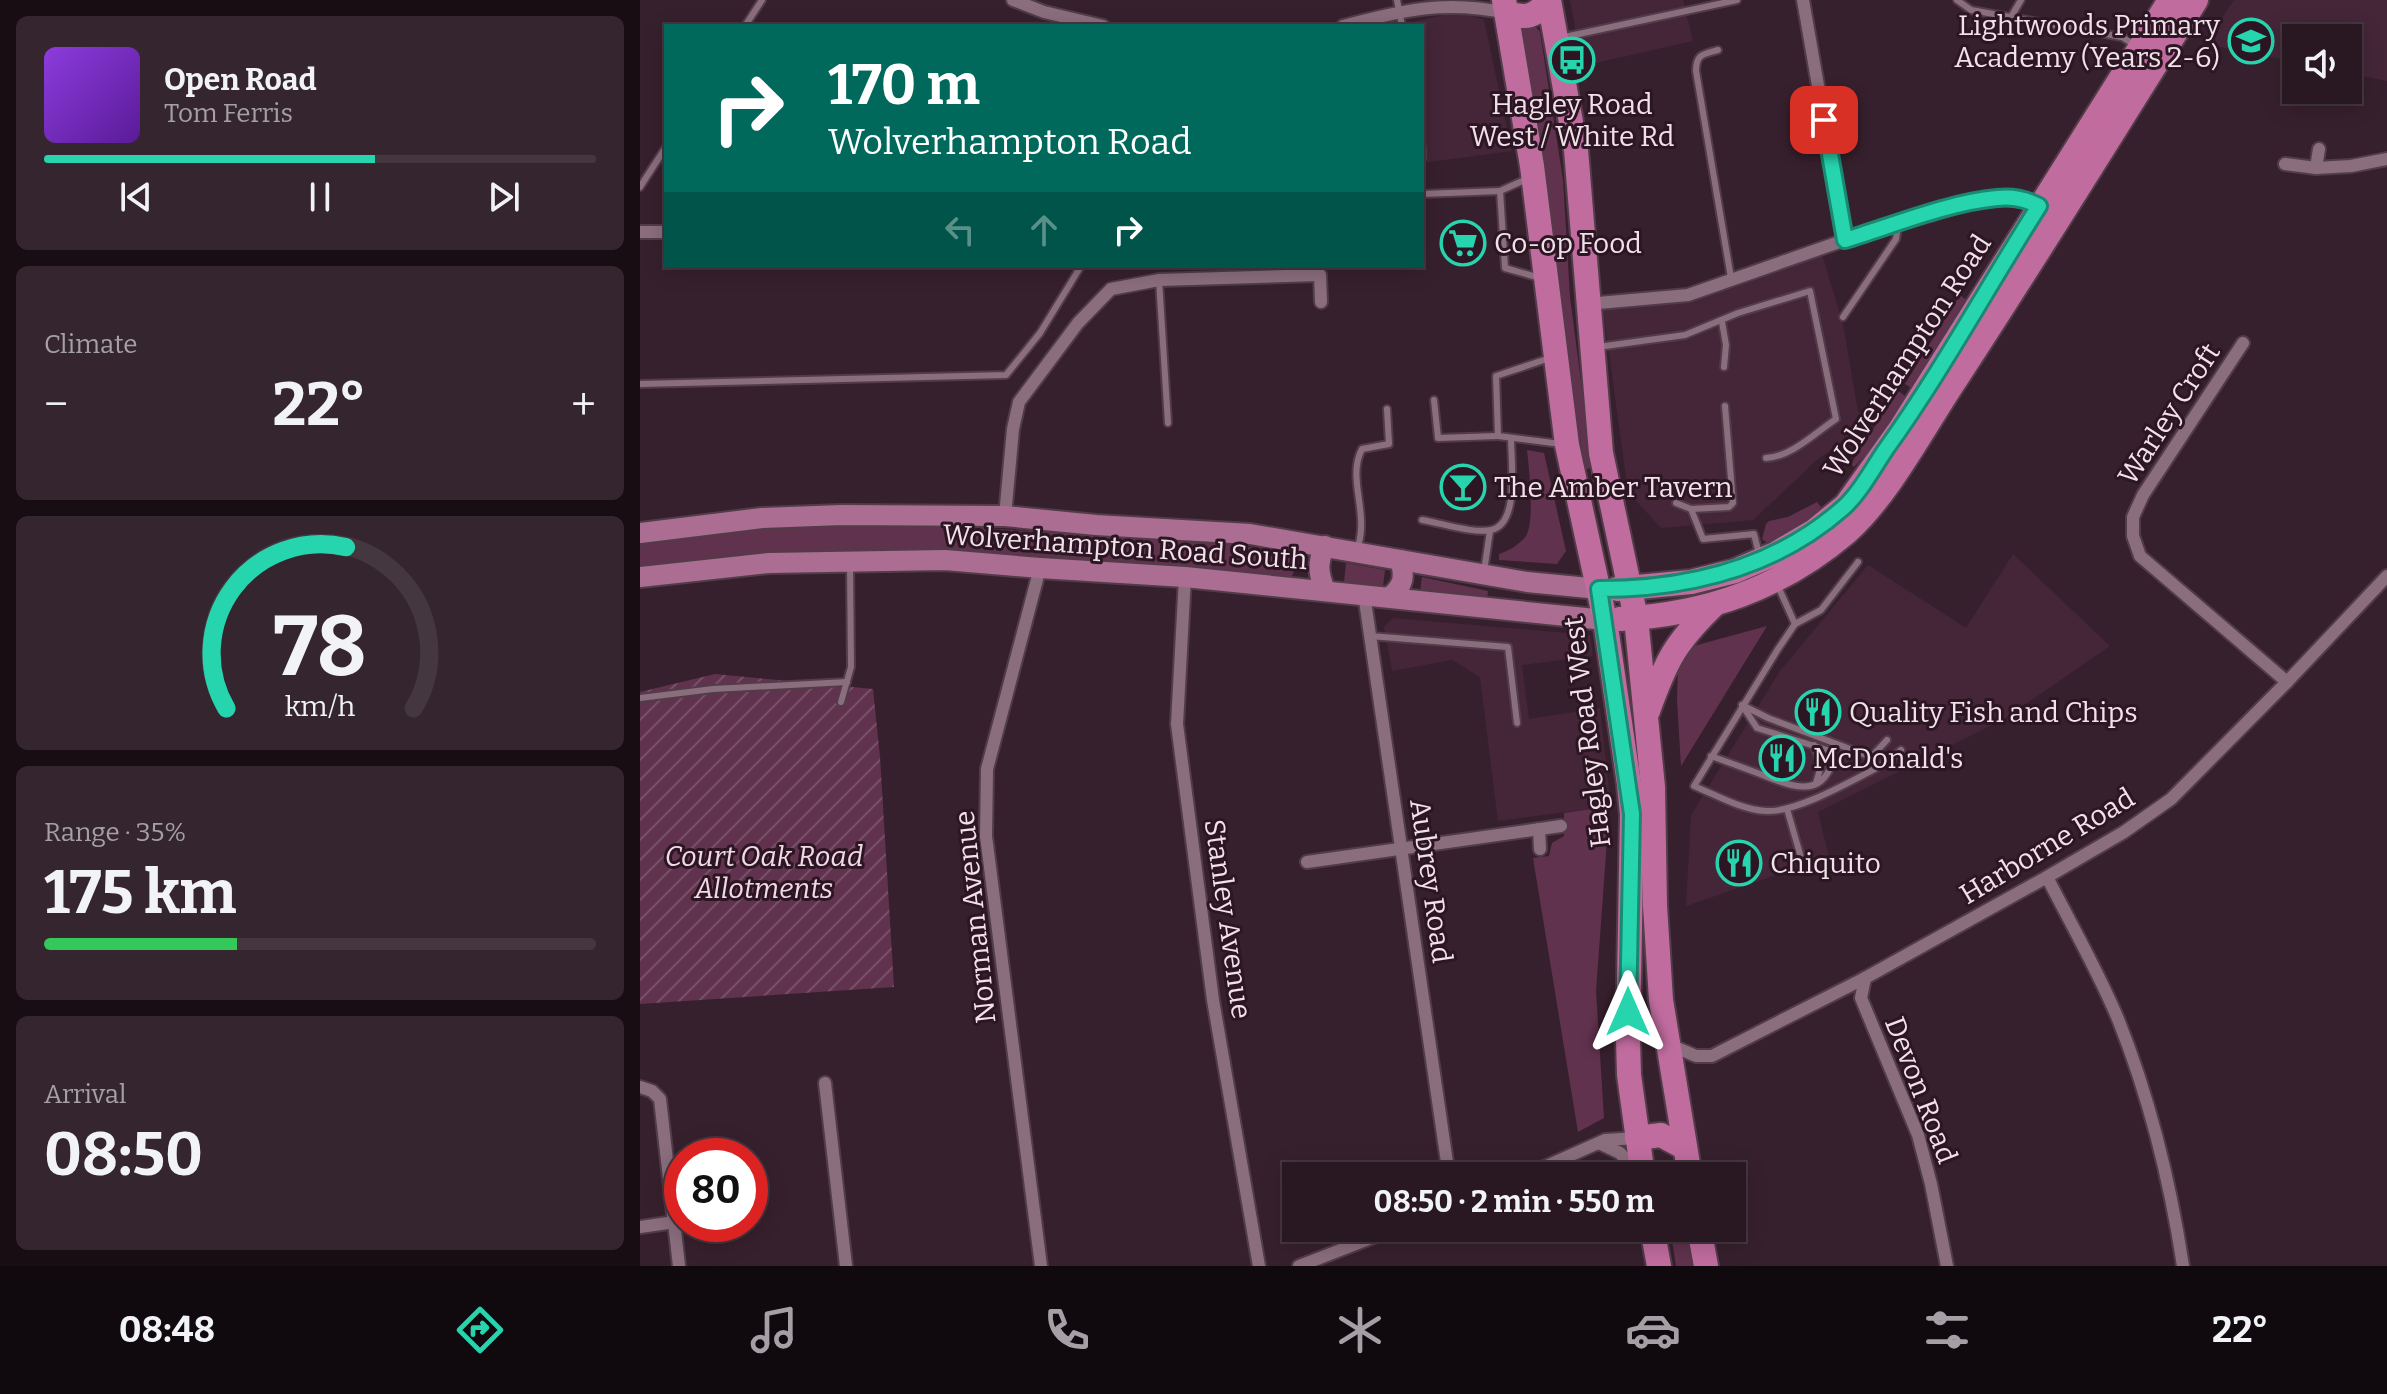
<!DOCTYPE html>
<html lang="en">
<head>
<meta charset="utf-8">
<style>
	body { margin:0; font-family:Bitter,serif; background:#35252f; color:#f1f3f6; height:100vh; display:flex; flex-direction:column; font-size:30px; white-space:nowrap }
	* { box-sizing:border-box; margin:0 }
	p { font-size:26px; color:#a5a0a5 }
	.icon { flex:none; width:44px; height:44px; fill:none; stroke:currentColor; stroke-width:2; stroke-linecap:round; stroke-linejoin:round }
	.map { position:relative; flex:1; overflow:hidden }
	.details { display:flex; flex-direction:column; gap:16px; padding:16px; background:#170d13; width:640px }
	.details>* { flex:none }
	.guide { position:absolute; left:24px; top:24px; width:760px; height:244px; border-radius:0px; box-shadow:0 4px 20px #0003,0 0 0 2px #453740; background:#00695c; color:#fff; overflow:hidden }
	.buttons { position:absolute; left:1642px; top:24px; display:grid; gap:16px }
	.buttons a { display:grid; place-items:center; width:80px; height:80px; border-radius:0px; background:#291822; box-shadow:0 4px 20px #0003,0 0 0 2px #453740; font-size:40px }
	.speed { position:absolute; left:24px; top:1138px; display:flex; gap:16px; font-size:40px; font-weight:700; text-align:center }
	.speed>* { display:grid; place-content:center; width:104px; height:104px; border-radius:50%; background:#291822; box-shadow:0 4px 20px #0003,0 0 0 2px #453740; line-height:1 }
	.speed .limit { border:12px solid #d22; background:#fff; color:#111 }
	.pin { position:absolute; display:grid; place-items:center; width:68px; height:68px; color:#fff; margin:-34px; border-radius:16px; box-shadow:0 4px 12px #0006 }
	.me { position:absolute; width:88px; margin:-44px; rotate:0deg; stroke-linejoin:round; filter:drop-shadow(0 0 6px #0008) }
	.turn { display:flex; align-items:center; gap:28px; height:168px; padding:0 32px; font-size:36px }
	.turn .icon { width:104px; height:104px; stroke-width:2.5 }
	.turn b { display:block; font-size:56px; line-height:68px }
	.lanes { display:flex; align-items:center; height:76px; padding:0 32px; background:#0003; justify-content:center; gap:40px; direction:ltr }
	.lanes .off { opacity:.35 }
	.big { font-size:60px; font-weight:700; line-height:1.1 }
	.details .widget { flex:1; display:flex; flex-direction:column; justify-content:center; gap:12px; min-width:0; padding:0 28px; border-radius:12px; background:#35252f }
	.details .dial { align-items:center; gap:0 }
	.dial svg { height:208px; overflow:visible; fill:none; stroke:#453740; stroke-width:7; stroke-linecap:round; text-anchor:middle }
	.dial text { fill:#f1f3f6; stroke:none }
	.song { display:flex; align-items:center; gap:24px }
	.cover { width:96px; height:96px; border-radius:12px; background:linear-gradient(135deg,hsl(270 70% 55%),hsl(270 70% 35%)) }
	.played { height:8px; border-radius:4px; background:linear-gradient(90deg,#26d5ae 60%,#453740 60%) }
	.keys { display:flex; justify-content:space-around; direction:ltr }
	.heat { display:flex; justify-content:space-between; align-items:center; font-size:44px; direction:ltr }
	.charge { height:12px; border-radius:6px; background:linear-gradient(90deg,#34c759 35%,#453740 0) }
	.trip { position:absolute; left:642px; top:1162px; width:464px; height:80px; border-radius:0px; background:#291822; box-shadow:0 4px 20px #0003,0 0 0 2px #453740; font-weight:700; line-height:80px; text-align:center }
	.tabs { display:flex; height:128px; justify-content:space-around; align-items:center; background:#100a0e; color:#a5a0a5 }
	.tabs .icon { width:56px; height:56px }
	.tabs .selected { color:#26d5ae }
	.tabs b { font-size:36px; color:#f1f3f6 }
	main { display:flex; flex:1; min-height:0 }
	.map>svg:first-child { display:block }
</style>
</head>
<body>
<main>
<section class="details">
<div class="widget">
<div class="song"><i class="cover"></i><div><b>Open Road</b><p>Tom Ferris</p></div></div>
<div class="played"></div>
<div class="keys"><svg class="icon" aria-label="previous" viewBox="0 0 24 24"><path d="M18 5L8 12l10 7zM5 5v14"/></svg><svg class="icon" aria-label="pause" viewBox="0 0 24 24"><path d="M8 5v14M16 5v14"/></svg><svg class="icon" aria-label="next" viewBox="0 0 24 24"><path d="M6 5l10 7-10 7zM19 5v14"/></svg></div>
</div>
<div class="widget"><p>Climate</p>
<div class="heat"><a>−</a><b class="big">22°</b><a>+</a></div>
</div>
<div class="widget dial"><svg viewBox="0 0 100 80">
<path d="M14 69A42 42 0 1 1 86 69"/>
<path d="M14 69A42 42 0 0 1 60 7" stroke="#26d5ae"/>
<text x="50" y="56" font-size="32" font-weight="700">78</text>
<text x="50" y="72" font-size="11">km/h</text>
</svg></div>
<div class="widget"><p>Range · 35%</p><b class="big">175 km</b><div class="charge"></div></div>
<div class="widget"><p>Arrival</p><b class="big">08:50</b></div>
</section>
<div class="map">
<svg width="1747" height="1266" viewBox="0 0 1747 1266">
	<defs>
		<pattern id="garden-furrows" width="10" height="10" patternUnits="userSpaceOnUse" patternTransform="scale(2)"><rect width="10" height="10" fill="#61324e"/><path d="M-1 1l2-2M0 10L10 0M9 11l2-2" fill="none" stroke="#784f68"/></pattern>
	</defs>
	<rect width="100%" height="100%" fill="#37202d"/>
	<g fill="#442638">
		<polygon points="930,0 1043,0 1053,41 942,66"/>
		<polygon points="1594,0 1747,0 1747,81 1708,73 1708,38 1656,38 1656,62 1565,44"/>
		<polygon points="819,12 844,20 872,151 782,163 782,26 758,25"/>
		<polygon points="1182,254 1203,324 1218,412 1237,417 1178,459 1113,520 1021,528 988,492 963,309 1055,298"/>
		<polygon points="1373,554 1470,646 1364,719 1178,812 1189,857 1046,906 1051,815 1140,671 1228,565 1326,628"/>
		<polygon points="753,618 950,635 953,656 882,665 889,719 960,708 970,799 958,808 858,821 840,677 812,660 752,671 744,627"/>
	</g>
	<g fill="#61324e">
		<polygon points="894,25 900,32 923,180 930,297 952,467 945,470 880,31"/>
		<polygon points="1320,295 1330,303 1273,389 1265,384"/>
		<polygon points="1258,391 1268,398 1237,442 1214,467 1211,464 1216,456"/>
		<path d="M887,450L904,453L926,551L917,564L859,560V554C870,550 879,545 886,536C895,522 889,468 887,450Z"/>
		<polygon points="1177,502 1181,507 1169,522 1130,545 1122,539 1126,524 1129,521 1148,517"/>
		<path d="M256,523L571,542L655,553L656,567L651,578L550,567L250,551L173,552L0,569V542C85,529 170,525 256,523Z"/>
		<polygon points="706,563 745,570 743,586 704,582"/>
		<polygon points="782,577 848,591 847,599 780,592"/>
		<polygon points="1127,626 1041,766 1037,699 1038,667 1050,647"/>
		<polygon points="970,799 956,991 964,1118 938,1132 893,858 909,856 912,843 924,836 924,813 958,808"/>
		<polygon points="1030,1228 1052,1228 1059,1266 1036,1266"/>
	</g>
	<polygon fill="url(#garden-furrows)" points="75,674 233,689 240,757 254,987 0,1004 0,692"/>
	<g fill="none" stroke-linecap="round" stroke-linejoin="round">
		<g stroke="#513c48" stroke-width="10">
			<g id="lane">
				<polyline points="757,0 762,26"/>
				<polyline points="1317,0 1331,10 1482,37 1493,44"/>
				<polyline points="1371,17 1381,0"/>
				<polyline points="105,26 122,0"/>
				<polyline points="920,38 1097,0"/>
				<path d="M1078,50C1063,54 1056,54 1056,71L1091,278"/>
				<polyline points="782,147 782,158"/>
				<polyline points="889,178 860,191 865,268 900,278"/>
				<polyline points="0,187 26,147"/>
				<polyline points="782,194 860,191"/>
				<polyline points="519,280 528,423"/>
				<polyline points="1203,317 1256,239 1258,225"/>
				<polyline points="1082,322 1086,345 1084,367"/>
				<path d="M958,347L1045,335L1098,313L1170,291L1196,419C1175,433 1151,457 1126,458"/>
				<polyline points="910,358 856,376 858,436 921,444"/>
				<polyline points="0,384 366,375 400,333 441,266"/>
				<polyline points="794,400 798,438 858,436"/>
				<polyline points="1036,503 1051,509 1089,507 1093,503 1085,406"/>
				<polyline points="1051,509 1063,539 1114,534 1119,554"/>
				<path d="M782,520C801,523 834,534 851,530C880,524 871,461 871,438"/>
				<path d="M718,549C719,542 721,535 721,529C723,503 709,473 722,449L749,444L747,409"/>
				<path d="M1218,562L1181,610L1155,624L1138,649L1054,786C1076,795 1102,810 1126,811C1158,813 1218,777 1248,762L1261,750"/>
				<polyline points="844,571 850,531"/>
				<polyline points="1137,584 1155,624"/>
				<polyline points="730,636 868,647 877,723"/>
				<polyline points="0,698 73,689 207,682"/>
				<polyline points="201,702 211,667 210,564"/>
				<polyline points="1102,705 1128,718 1226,755 1234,754 1247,740"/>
				<polyline points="1174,745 1181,766 1176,783"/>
				<path d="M1071,756C1088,762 1104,768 1120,774C1146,784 1180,801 1192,763L1187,750L1117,728L1102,705"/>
				<polyline points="1147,809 1162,861"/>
			</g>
		</g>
		<g stroke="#513c48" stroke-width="16">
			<g id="street">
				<polyline points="373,0 404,12 463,26"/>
				<polyline points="1163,0 1205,240"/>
				<path d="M703,26C763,10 804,0 867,13"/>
				<polyline points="1645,164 1676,168 1711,166 1747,159"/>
				<polyline points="1676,168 1679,149"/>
				<polyline points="0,232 26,232"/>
				<polyline points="947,304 1048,295 1205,240 1313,208 1357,197 1386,199 1399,206"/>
				<polyline points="1603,343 1503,495 1493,517 1493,536 1500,556 1647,682"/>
				<polyline points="365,516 373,429 379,402 438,323 471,289 519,280 680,275 681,302"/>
				<polyline points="400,568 347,769 346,836 401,1266"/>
				<polyline points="545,577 537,724 573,1000 619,1266"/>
				<polyline points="724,594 809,1176"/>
				<polyline points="899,829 900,849"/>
				<polyline points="667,862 921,826"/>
				<path d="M1407,877C1431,924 1458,971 1478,1019C1510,1099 1530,1181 1543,1266"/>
				<polyline points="1225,978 1221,998 1278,1135 1291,1184 1307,1266"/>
				<polyline points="1028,1044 1056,1056 1072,1056 1225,978 1407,877 1484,832 1531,799 1647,682 1747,576"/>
				<polyline points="185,1083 206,1266"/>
				<polyline points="0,1087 12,1091 20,1099 39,1266"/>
				<polyline points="959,1143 980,1153 999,1175"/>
				<polyline points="884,1176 965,1140 997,1138"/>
				<polyline points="0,1227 35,1222"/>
				<polyline points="659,1266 757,1228"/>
			</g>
		</g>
		<g stroke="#513c48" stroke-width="24">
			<g id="primary">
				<polyline points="0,533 122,518 202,515 365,516 456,525 610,534 887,582 959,589"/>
				<polyline points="0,577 129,563 305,560 400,568 545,577 965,620"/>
				<path d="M685,590C678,573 677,563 685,546"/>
				<path d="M751,596C764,585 765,576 760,560"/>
			</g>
		</g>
		<g stroke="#513c48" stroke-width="28">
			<g id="highway">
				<polyline points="864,0 892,166 927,445 965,620 989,784 992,814 988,1039 989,1075 1003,1176"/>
				<polyline points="909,0 936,150 961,453 996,618 1013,787 1015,906 1021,1000 1050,1176"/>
				<path d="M867,13C885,19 897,17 907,0"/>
				<polyline points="977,589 1051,582 1095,571 1135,554 1174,531 1206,505 1261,428 1530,0"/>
				<path d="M980,619C1067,614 1140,589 1207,532C1248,496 1285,425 1316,379C1398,254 1476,127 1556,0"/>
				<path d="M1008,711C1026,661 1035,643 1073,606"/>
				<polyline points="997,1138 1021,1135 1045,1148"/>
				<polyline points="1012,1228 1019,1266"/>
				<polyline points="1059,1228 1066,1266"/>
			</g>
		</g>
		<use href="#lane" stroke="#8b6e7e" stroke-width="6"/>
		<use href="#street" stroke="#8b6e7e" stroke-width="12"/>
		<use href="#primary" stroke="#ab6d92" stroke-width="20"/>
		<use href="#highway" stroke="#c16c9f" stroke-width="24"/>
	</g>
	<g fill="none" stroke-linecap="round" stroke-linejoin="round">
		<g stroke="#198a71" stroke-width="20">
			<path id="route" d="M988,1012L992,814L959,589C1049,589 1135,568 1203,508C1220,493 1233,468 1246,449C1302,371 1348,286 1399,206C1386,199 1372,196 1357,198C1310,202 1251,226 1205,240L1184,120"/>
		</g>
		<use href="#route" stroke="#26d5ae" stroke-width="14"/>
	</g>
	<defs>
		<g id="school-ring" transform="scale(2.3)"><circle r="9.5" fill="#2d1623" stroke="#26d5ae" stroke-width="1.5"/><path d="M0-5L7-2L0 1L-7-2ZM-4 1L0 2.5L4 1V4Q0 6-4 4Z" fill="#26d5ae"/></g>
		<g id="bus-ring" transform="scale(2.3)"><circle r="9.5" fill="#2d1623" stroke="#26d5ae" stroke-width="1.5"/><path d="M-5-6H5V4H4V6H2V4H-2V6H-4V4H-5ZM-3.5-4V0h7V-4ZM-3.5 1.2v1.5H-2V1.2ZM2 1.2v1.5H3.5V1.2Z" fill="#26d5ae"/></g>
		<g id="supermarket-ring" transform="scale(2.3)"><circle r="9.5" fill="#2d1623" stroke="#26d5ae" stroke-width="1.5"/><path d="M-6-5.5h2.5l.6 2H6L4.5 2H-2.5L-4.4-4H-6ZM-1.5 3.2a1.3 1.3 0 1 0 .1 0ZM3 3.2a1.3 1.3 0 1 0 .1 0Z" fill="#26d5ae"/></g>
		<g id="bar-ring" transform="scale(2.3)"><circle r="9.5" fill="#2d1623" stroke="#26d5ae" stroke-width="1.5"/><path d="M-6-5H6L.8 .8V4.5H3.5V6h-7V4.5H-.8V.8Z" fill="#26d5ae"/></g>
		<g id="restaurant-ring" transform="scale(2.3)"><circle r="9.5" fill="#2d1623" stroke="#26d5ae" stroke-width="1.5"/><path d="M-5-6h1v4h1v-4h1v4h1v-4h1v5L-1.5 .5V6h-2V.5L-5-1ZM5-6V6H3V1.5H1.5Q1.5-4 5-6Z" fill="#26d5ae"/></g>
	</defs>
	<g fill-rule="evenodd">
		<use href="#school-ring" x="1611" y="41"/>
		<use href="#bus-ring" x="932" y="60"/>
		<use href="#supermarket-ring" x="823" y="243"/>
		<use href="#bar-ring" x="823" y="487"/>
		<use href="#restaurant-ring" x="1178" y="712"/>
		<use href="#restaurant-ring" x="1142" y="758"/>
		<use href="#restaurant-ring" x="1099" y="863"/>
	</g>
	<g text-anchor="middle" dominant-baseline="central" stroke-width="6" stroke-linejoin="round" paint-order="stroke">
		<g font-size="28" fill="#f1e1e9" stroke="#2d1623" text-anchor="start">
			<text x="1580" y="25" text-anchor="end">Lightwoods Primary<tspan x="1580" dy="32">Academy (Years 2-6)</tspan></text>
			<text x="932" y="104" text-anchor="middle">Hagley Road<tspan x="932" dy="32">West / White Rd</tspan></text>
			<text x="854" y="243">Co-op Food</text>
			<text x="854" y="487">The Amber Tavern</text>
			<text x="1209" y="712">Quality Fish and Chips</text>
			<text x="1173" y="758">McDonald's</text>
			<text x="1130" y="863">Chiquito</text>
		</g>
		<g font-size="28" fill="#f1e1e9" stroke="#2d1623">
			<text transform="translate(1267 356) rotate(-57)">Wolverhampton Road</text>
			<text transform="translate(1529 414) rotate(-57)">Warley Croft</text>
			<text transform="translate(485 547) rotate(4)">Wolverhampton Road South</text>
			<text transform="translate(947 732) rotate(-97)">Hagley Road West</text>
			<text transform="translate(1407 846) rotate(-31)">Harborne Road</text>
			<text transform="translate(791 881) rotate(82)">Aubrey Road</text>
			<text transform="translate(335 917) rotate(-96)">Norman Avenue</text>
			<text transform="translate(588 919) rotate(82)">Stanley Avenue</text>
			<text transform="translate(1281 1090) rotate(69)">Devon Road</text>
		</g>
		<g font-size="28" font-style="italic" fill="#f2d9e6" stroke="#2d1623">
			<text x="124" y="856">Court Oak Road<tspan x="124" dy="32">Allotments</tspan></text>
		</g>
	</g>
</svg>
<div class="buttons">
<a><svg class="icon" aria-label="sound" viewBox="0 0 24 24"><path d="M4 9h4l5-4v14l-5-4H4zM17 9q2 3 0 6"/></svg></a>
</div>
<div class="speed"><div class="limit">80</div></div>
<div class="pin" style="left:1184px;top:120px;background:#d93025"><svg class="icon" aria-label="arrive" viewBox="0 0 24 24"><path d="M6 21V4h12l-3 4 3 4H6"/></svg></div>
<svg class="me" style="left:988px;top:1012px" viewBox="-20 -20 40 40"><path d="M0-17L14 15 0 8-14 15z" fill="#26d5ae" stroke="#fff" stroke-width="4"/></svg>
<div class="trip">08:50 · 2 min · 550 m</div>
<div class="guide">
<div class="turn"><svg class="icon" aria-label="right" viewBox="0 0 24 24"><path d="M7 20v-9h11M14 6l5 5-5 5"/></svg><div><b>170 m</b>Wolverhampton Road</div></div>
<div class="lanes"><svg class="icon off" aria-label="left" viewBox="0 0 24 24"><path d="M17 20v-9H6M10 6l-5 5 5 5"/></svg><svg class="icon off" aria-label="ahead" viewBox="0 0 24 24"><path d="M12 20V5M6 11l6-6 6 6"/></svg><svg class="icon" aria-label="right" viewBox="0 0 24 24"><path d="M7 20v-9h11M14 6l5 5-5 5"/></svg></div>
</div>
</div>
</main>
<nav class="tabs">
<b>08:48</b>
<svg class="icon selected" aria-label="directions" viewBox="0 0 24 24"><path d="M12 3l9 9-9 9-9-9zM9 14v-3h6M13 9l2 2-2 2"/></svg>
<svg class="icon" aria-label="music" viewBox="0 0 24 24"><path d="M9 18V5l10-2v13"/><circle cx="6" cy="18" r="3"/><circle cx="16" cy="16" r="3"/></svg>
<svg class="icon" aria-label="phone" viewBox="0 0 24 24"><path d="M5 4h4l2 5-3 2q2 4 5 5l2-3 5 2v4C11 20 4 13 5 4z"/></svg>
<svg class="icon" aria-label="climate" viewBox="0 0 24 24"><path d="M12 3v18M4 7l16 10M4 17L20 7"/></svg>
<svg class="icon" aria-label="car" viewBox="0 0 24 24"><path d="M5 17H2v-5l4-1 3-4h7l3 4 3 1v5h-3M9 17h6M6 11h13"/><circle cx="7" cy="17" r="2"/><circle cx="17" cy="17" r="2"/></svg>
<svg class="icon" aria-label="filters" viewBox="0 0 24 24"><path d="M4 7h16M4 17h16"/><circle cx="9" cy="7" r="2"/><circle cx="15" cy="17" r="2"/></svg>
<b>22°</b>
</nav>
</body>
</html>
